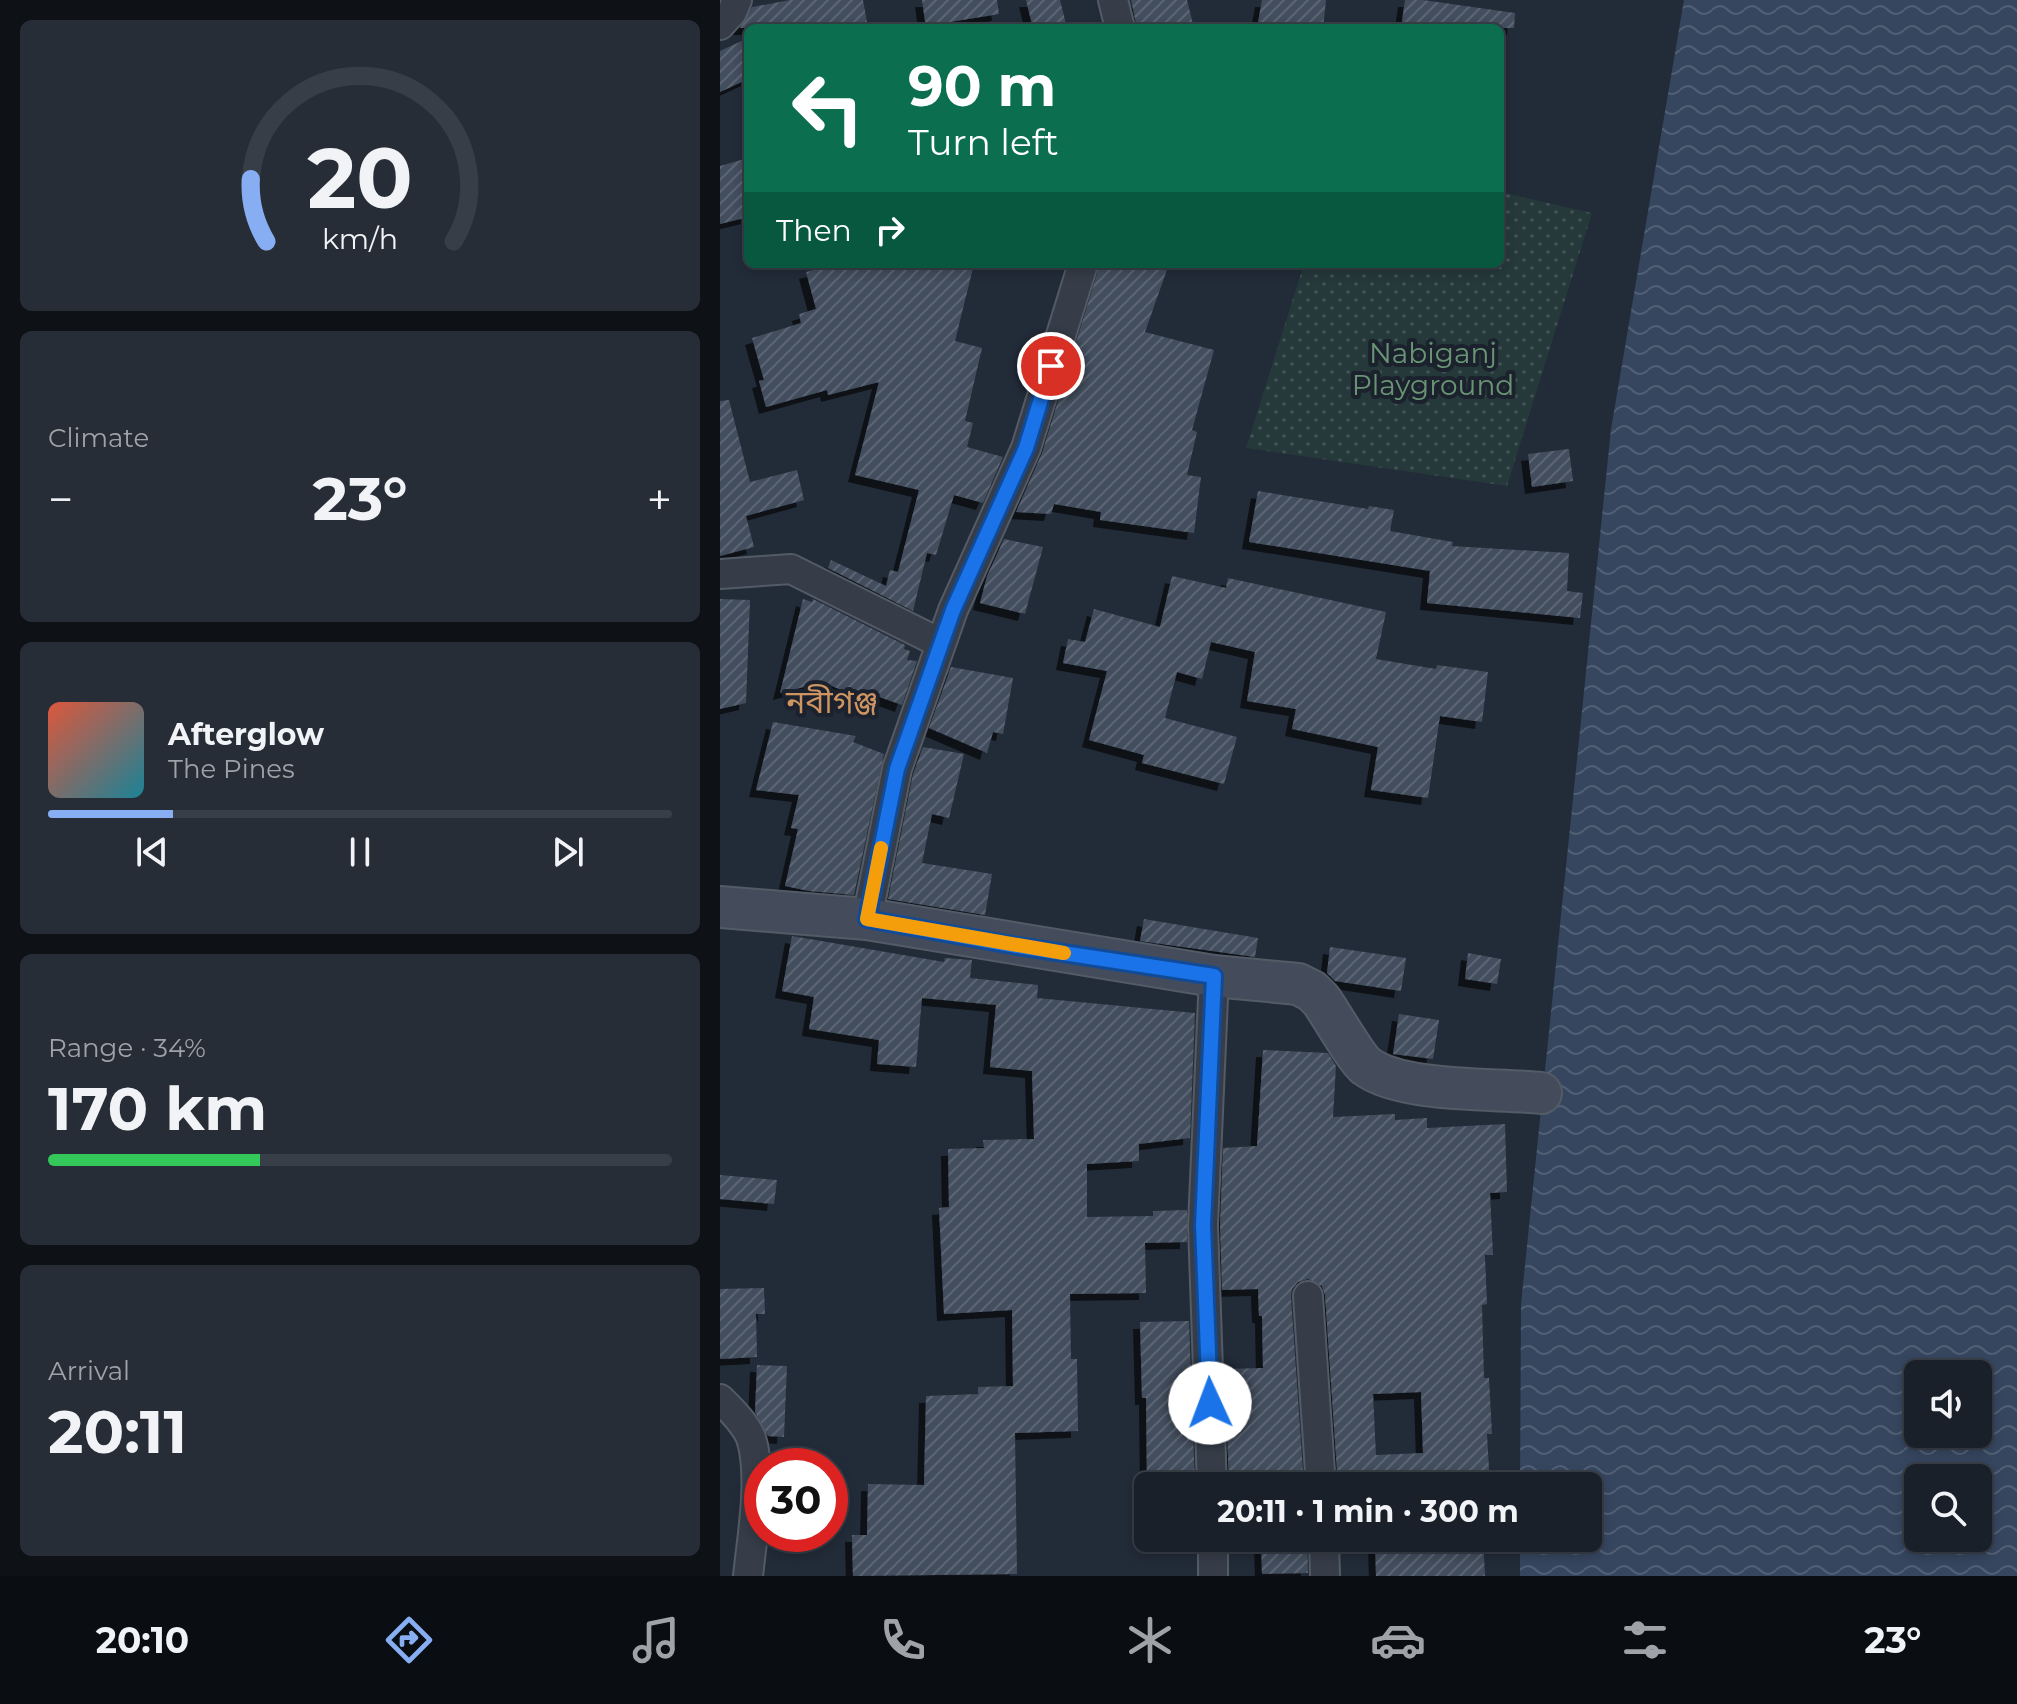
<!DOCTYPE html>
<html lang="en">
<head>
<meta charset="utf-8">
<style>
	body { margin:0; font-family:Montserrat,"Noto Sans Bengali",sans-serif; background:#272d36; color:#f1f3f6; height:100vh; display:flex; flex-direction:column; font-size:30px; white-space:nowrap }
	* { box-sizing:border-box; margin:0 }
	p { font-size:26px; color:#9fa3a8 }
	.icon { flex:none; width:44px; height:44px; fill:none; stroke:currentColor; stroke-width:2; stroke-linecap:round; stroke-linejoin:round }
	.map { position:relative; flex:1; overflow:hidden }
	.details { display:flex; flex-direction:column; gap:20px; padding:20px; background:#0e1217; width:720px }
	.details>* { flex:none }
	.banner { position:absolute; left:24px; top:24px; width:760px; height:244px; border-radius:12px; box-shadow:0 4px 12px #0003,0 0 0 2px #383e47; background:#0b6e4f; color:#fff; overflow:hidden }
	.tools { position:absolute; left:1184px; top:1360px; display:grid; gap:16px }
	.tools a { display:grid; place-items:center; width:88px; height:88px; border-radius:12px; background:#1a202a; box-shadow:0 4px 12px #0003,0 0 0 2px #383e47; font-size:40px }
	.speed { position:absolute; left:24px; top:1448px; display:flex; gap:16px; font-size:40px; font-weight:700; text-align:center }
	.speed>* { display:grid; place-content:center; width:104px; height:104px; border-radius:50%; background:#1a202a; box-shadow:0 4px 12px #0003,0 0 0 2px #383e47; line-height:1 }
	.speed .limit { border:12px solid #d22; background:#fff; color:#111 }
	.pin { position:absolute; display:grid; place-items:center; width:68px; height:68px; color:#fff; margin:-34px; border:4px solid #fff; border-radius:50%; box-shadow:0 2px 8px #0007 }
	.me { position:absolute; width:88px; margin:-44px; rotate:358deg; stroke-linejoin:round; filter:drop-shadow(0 0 6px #0008) }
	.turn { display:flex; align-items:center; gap:28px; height:168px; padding:0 32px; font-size:36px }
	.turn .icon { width:104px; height:104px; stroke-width:2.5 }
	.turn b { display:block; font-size:56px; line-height:68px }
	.then { display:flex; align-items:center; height:76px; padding:0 32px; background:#0003; gap:16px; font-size:30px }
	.big { font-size:60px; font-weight:700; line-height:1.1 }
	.details .card { flex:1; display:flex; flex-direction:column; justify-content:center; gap:12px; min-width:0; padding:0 28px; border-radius:12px; background:#272d36 }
	.details .dial { align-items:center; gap:0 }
	.dial svg { height:208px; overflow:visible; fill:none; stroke:#383e47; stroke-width:7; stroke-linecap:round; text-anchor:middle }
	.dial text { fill:#f1f3f6; stroke:none }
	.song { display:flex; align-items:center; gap:24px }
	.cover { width:96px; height:96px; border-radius:12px; background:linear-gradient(135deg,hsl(10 70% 55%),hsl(190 70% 35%)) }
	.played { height:8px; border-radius:4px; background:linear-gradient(90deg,#87aef3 20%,#383e47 20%) }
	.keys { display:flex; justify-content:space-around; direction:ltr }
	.heat { display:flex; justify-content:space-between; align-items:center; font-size:44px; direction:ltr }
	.charge { height:12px; border-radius:6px; background:linear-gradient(90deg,#34c759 34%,#383e47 0) }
	.trip { position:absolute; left:414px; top:1472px; width:468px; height:80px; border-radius:12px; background:#1a202a; box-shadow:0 4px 12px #0003,0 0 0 2px #383e47; font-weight:700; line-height:80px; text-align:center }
	.dock { display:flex; height:128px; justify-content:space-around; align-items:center; background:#0a0d11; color:#9fa3a8 }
	.dock .icon { width:56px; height:56px }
	.dock .selected { color:#87aef3 }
	.dock b { font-size:36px; color:#f1f3f6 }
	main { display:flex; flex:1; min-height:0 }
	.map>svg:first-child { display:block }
</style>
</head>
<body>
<main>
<section class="details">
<div class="card dial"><svg viewBox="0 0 100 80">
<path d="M14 69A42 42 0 1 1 86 69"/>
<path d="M14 69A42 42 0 0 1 8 45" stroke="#87aef3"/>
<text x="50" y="56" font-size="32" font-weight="700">20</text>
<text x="50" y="72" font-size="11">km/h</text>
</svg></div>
<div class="card"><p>Climate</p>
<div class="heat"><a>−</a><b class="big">23°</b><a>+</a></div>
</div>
<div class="card">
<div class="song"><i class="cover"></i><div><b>Afterglow</b><p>The Pines</p></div></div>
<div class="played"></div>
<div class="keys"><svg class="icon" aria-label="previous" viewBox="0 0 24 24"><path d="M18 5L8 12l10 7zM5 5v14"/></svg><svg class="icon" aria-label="pause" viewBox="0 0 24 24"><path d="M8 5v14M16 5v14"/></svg><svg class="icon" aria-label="next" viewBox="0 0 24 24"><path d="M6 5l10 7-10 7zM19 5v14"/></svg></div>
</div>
<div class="card"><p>Range · 34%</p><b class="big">170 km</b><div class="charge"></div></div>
<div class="card"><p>Arrival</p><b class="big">20:11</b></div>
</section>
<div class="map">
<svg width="1297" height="1576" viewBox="0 0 1297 1576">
	<defs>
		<pattern id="park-dots" width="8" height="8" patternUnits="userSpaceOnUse" patternTransform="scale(2)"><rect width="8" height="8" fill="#25383a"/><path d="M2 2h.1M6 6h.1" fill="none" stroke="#425355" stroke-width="1.8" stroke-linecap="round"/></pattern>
		<pattern id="water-waves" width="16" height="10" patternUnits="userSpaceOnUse" patternTransform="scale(2)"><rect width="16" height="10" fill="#36465f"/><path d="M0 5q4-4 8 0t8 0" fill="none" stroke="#515f74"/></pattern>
		<pattern id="building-hatch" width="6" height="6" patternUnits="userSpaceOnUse" patternTransform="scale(2)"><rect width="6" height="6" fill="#434e5d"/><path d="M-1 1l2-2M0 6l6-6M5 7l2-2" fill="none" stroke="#5c6573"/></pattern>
		<filter id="shadow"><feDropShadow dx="-7" dy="7" stdDeviation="0" flood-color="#0009"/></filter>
	</defs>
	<rect width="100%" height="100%" fill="#222b38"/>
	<polygon fill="url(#park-dots)" points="780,192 872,213 787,486 526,448 584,264 780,264"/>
	<path fill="url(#water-waves)" fill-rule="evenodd" d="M964,0H1297V1576H800V1538H868V1486H800L801,1304L891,429ZM1198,1374H1258V1434H1198ZM1198,1478H1258V1538H1198Z"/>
	<g fill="url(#building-hatch)" fill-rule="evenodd" filter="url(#shadow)">
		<polygon points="70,0 143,0 148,28 20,28 32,7"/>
		<polygon points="202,0 277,0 279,14 230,22 231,28 206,28"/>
		<polygon points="306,0 340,0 347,28 313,28"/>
		<polygon points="411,0 467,0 474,28 417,28"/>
		<polygon points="542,0 606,0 603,28 537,28"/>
		<polygon points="685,0 703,0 795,13 794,28 681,28"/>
		<polygon points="28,38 28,79 0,92 0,51"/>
		<polygon points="28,158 28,217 0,224 0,166"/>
		<polygon points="116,264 254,264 235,341 262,348 245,421 253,423 247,447 283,457 263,503 234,495 216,555 207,553 193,611 108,568 111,560 166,586 170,570 178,572 199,490 135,475 159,382 108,395 107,390 46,407 39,381 44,380 32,338 81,323 79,314 96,309 86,272"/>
		<polygon points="380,264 449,264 425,332 494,350 472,430 477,432 467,475 481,477 474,533 380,520 381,512 334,504 331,514 296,512 322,453"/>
		<polygon points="9,400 30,482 77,470 84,500 26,516 34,547 0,556 0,401"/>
		<polygon points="849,449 853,481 812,487 808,454"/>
		<polygon points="538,491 648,509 649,506 674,510 670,531 733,542 732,546 849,553 847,591 863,593 860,618 707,603 710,571 529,542"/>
		<polygon points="284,539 323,547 305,614 260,603 267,576"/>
		<polygon points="452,576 506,588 508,578 666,612 656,659 716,669 717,665 768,672 762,722 720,716 708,798 651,790 658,747 572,729 576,709 527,701 535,652 491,642 482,679 457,672 445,718 517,737 504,784 422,763 424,755 369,740 387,671 343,663 348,639 365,642 374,609 440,627"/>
		<polygon points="0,599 30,600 26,703 0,709"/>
		<polygon points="83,599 92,602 93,599 185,645 184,649 190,651 187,660 197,661 182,705 154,695 151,703 103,682 60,693"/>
		<polygon points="231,667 293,678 283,734 273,732 267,753 209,728"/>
		<polygon points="53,722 136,736 133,742 164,754 134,895 89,891 65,886 78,829 71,828 79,795 36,790"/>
		<polygon points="203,747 244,754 229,818 212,814 202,863 272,874 265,915 168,899 193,774"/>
		<polygon points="424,919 538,938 535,957 420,941"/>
		<polygon points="72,936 224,962 225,958 252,960 250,978 318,985 317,998 475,1013 470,1138 419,1144 419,1161 367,1164 367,1217 433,1216 433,1211 467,1210 467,1242 425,1243 426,1293 350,1294 351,1359 357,1359 358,1431 295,1433 297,1574 133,1576 132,1535 147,1535 148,1484 204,1485 206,1396 258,1394 258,1387 293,1386 292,1310 224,1314 219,1208 229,1207 228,1149 264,1148 263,1140 314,1139 312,1071 270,1067 276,1005 202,998 196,1067 157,1064 159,1040 89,1029 94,997 62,991"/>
		<polygon points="610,947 686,958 681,991 615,981 607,973"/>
		<polygon points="748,953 781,959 777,984 745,979"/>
		<polygon points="679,1014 719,1020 713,1059 673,1054"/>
		<path d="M543,1050L608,1053L616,1066L613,1117L675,1114V1120L707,1118V1128L785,1124L787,1192L770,1193L773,1255H765L767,1304L762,1305L764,1378H769L772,1434H767L770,1486H618L605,1295L602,1286L588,1279L578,1282L572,1289L571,1297L584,1486H509L505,1369L543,1368L542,1316H539L538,1289L502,1290L500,1225L503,1148L537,1146ZM701,1392L703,1453L656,1455L653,1394Z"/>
		<polygon points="0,1175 57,1180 54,1204 0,1199"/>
		<polygon points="44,1288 45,1314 36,1314 37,1357 0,1359 0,1289"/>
		<polygon points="469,1321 475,1486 427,1486 426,1398 422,1398 420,1322"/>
		<polygon points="37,1365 67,1366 64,1437 48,1436 35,1412"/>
		<polygon points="541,1538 587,1538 588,1573 542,1574"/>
		<polygon points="655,1538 763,1538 765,1576 656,1576"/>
	</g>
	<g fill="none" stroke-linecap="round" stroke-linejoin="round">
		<g stroke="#535b66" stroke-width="32">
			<g id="minor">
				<polyline points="393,0 400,28"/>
				<polyline points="0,25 12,12 17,0"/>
				<polyline points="0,574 71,569 220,643"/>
				<polyline points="147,919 177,769 233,610 306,448 363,264"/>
				<polyline points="588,1296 601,1486"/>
				<path d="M0,1399C11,1410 25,1423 31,1438C43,1475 32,1538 28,1576"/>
				<polyline points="492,1486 483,1225 494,976"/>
				<polyline points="493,1538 493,1576"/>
				<polyline points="604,1538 605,1576"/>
			</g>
		</g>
		<g stroke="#535b66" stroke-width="44">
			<path id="secondary" d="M0,907L147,919L494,976L578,984L592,991L601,1000C611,1014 636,1058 646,1066C682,1093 776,1088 821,1093"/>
		</g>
		<use href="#minor" stroke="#363d48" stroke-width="28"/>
		<use href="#secondary" stroke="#444c5b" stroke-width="40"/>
	</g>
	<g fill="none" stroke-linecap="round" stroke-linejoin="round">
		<g stroke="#114b97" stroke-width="20">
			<polyline id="route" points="331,366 306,448 233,610 177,769 147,919 297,946 494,976 483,1225 490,1403"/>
		</g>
		<use href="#route" stroke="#1a73e8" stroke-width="14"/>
		<polyline stroke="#f59e0b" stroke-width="14" points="161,848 147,919 344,953"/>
	</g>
	<g text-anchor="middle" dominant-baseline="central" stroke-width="8" stroke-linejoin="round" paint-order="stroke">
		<g font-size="28" fill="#699474" stroke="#1b222d">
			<text x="713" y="353">Nabiganj<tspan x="713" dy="32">Playground</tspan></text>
		</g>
		<g font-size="32" fill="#ce9462" stroke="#1b222d">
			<text x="112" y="701">নবীগঞ্জ</text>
		</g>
	</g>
</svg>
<div class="tools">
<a><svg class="icon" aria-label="sound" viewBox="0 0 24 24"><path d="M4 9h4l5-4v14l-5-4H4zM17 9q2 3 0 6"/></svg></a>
<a><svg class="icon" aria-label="search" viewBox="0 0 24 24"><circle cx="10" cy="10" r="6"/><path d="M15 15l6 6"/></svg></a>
</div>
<div class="speed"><div class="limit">30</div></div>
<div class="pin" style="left:331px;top:366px;background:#d93025"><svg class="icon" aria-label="arrive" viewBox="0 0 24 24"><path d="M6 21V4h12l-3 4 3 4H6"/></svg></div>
<svg class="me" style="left:490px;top:1403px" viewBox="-20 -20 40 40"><circle r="19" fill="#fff"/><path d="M0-13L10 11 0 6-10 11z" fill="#1a73e8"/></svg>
<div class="trip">20:11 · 1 min · 300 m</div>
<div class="banner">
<div class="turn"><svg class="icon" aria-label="left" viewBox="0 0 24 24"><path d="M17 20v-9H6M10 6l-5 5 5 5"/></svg><div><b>90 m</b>Turn left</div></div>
<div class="then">Then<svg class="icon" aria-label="right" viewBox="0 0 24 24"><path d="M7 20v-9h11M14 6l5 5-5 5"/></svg></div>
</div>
</div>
</main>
<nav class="dock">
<b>20:10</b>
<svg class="icon selected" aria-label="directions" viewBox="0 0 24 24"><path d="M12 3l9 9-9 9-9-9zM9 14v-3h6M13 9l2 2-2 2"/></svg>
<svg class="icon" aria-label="music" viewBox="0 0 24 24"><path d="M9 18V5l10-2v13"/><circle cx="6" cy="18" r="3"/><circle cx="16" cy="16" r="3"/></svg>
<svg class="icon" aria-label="phone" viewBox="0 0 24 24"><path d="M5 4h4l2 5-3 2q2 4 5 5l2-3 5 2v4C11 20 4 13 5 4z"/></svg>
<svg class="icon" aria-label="climate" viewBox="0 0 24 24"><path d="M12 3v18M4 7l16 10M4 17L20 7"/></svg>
<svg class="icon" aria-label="car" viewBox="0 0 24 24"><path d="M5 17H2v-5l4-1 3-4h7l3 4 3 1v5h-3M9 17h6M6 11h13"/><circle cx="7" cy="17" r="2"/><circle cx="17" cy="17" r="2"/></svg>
<svg class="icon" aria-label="filters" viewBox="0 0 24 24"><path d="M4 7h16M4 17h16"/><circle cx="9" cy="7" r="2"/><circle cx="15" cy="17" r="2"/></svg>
<b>23°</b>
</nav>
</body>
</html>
